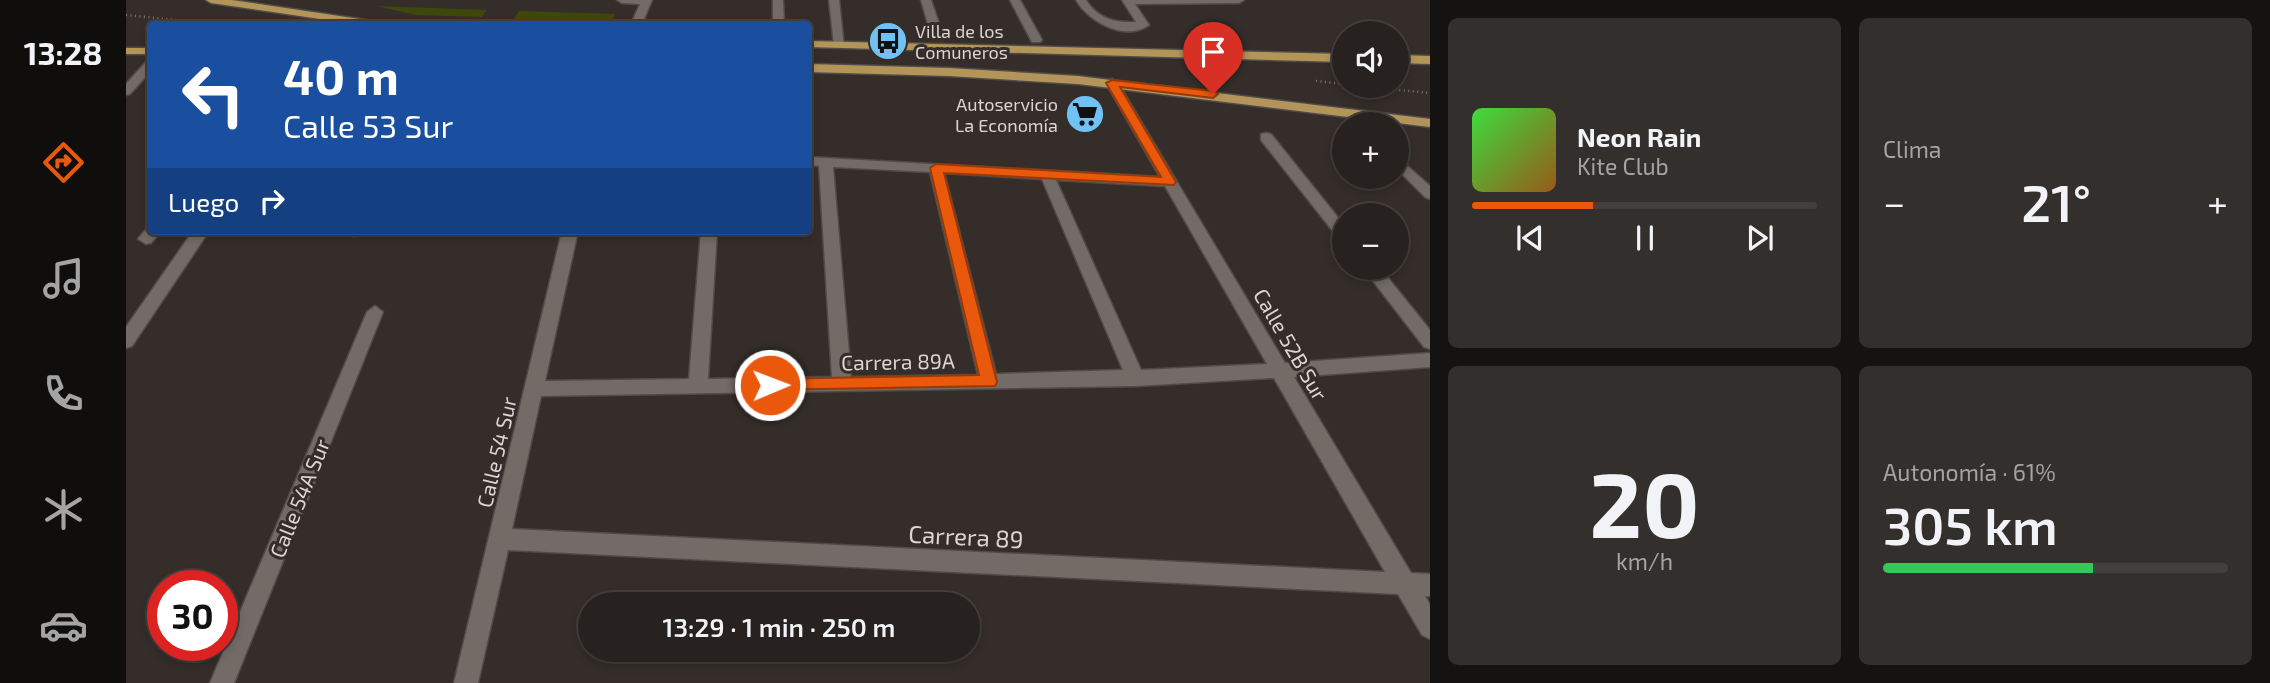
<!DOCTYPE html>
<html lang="es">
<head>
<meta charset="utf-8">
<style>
	body { margin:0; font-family:"Exo 2",sans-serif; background:#332f2c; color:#f1f3f6; height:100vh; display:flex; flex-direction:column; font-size:26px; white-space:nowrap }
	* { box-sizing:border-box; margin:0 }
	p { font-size:23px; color:#a4a4a4 }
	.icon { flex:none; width:38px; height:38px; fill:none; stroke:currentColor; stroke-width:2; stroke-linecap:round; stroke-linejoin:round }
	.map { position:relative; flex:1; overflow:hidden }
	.sheet { display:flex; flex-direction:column; gap:18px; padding:18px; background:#151311; width:840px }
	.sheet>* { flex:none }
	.guide { position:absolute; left:21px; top:21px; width:665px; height:214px; border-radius:7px; box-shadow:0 4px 10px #0003,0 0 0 2px #433f3d; background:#1a4fa0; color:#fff; overflow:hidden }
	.buttons { position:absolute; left:1206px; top:21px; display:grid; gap:14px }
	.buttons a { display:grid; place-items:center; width:77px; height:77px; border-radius:50%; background:#27221f; box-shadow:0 4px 10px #0003,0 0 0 2px #433f3d; font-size:35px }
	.speed { position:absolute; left:21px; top:570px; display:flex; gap:14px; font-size:35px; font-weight:700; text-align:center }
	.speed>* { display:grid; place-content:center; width:91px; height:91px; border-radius:50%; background:#27221f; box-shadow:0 4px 10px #0003,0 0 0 2px #433f3d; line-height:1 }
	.speed .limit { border:10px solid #d22; background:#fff; color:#111 }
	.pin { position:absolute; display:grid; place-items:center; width:60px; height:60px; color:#fff; margin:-72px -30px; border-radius:50% 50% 50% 0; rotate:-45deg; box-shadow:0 0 7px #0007 }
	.pin .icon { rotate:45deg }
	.me { position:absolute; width:77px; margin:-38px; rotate:89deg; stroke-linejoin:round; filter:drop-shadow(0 0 5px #0008) }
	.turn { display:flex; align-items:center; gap:24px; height:147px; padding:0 21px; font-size:32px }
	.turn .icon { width:91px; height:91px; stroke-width:2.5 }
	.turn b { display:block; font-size:49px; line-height:60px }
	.then { display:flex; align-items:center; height:66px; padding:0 21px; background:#0003; gap:14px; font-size:26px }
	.big { font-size:52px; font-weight:600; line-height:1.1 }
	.sheet .widget { flex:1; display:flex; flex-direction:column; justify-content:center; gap:10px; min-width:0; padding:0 24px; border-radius:10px; background:#332f2c }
	.sheet .dial { align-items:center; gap:0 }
	.dial b { font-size:91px; line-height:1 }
	.song { display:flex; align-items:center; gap:21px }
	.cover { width:84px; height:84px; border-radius:10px; background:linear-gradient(135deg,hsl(120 70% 55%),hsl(30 70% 35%)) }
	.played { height:7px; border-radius:4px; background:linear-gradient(90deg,#ea580c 35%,#433f3d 35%) }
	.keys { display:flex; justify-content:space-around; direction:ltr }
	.heat { display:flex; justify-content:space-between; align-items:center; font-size:38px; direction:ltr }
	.charge { height:10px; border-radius:5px; background:linear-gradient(90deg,#34c759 61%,#433f3d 0) }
	.sheet .tiles { flex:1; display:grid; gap:18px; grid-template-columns:repeat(2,1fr) }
	.trip { position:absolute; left:452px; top:592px; width:402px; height:70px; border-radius:35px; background:#27221f; box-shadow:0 4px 10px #0003,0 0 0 2px #433f3d; font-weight:600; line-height:70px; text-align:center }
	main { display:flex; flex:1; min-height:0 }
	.tabs { display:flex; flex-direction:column; width:126px; justify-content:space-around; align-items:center; background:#100e0c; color:#a4a4a4 }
	.tabs .icon { width:49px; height:49px }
	.tabs .active { color:#ea580c }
	.tabs b { font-size:32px; color:#f1f3f6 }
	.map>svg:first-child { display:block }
</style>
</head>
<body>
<main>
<nav class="tabs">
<b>13:28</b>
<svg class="icon active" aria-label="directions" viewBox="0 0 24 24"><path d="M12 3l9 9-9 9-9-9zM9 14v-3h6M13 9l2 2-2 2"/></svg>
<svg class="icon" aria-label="music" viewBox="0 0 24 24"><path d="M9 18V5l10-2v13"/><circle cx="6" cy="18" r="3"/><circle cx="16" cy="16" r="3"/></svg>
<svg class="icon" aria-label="phone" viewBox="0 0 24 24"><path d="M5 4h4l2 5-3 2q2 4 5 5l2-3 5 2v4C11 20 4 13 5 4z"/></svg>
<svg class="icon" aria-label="climate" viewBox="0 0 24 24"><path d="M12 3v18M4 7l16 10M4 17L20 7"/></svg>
<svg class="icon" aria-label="car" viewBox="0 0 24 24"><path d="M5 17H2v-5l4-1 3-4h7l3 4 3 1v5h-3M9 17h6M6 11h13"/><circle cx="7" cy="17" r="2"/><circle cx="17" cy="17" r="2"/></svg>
</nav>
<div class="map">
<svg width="1304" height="683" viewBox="0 0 1304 683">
	<rect width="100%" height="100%" fill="#342d29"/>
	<g fill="#3e480a">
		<polygon points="250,6 361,10 356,17 290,15"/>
		<polygon points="393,11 489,14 486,22 388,19"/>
	</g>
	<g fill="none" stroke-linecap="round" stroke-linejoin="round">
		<g stroke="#514b48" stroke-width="3">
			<g id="minor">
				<polygon points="491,0 526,0 516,24 505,24 514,4 496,3"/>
				<polygon points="647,0 657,0 658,24 647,24"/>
				<polygon points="703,0 713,0 718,47 708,45"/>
				<polygon points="795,0 805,0 818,38 816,40 806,38"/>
				<polygon points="884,0 894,0 916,40 914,42 906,42"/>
				<path d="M950,0H960C972,19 989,23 1010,22L996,0H1118L1113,3L1009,4L1023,25C999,42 963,22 950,0Z"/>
				<polygon points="20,62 24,62 24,72 4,94 0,95 0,84"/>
				<path d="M986,79L992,83L1159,363L1304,353V367L1168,377L1285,573L1304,574V596H1299L1304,605V639L1296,635L1272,594L382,550L352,683H328L436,231H452L419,381L563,379L575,231H591L582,379L706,377L693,166L682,165V157L1034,177L980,83ZM707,167L804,172L852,375L725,377ZM818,173L916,179L997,370L870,374ZM930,180L1039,186L1141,364L1015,370ZM1148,378L1259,572L386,529L415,396L1010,386Z"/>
				<polygon points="1140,133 1145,134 1218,225 1218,240 1213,239 1135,140 1135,134"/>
				<polygon points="1270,156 1304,186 1304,199 1299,197 1270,168"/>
				<polygon points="22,227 24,227 24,231 35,231 25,243 20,244 12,239"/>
				<polygon points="67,231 83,231 6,346 0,348 0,327"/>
				<polygon points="225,231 248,231 245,235 227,236"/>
				<polygon points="1237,268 1254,268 1304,330 1304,349 1298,347"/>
				<polygon points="249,306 257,312 108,683 84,683 241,312"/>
			</g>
		</g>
		<g stroke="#514b48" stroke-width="3">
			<g id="major">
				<polygon points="80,0 106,0 247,21 253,24 228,24 85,3"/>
				<polygon points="682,41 1218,54 1218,62 682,47"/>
				<rect x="0" y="48" width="24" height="6"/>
				<polygon points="1270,55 1304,56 1304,64 1270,63"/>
				<polygon points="682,64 823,68 952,76 1304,119 1304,127 952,84 823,76 682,72"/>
			</g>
		</g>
		<g stroke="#7d7773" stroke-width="2.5" stroke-dasharray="1 3.5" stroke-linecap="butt">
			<polyline points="0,15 90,24"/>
			<polyline points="1190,81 1218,84"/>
			<polyline points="1233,86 1304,93"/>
		</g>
		<use href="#minor" fill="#736b66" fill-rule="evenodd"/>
		<use href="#major" fill="#b39559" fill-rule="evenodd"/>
	</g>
	<polygon fill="#ea580c" stroke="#983908" stroke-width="2" points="986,80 1087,91 1092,94 1087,98 994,87 1050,182 1048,185 818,173 871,382 869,386 638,390 635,385 638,381 644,379 853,375 804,168 810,164 1035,177 980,83"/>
	<defs>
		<g id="bus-disc" transform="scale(2.0125)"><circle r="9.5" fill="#70c1f4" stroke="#342d29"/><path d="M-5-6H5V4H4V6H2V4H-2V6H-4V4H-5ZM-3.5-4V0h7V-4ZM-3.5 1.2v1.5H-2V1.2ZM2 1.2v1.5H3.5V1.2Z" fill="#111"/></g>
		<g id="supermarket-disc" transform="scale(2.0125)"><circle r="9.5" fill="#70c1f4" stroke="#342d29"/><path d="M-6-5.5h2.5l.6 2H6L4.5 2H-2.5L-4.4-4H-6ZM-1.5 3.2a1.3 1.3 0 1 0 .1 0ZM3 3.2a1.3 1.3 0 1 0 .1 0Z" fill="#111"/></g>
	</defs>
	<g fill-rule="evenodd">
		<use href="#bus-disc" x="762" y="41"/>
		<use href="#supermarket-disc" x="959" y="114"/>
	</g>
	<g text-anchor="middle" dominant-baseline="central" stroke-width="6" stroke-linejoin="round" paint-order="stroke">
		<g font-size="18" fill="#dbd6d4" stroke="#342d29" text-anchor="start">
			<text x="789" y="31">Villa de los<tspan x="789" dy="21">Comuneros</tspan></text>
			<text x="932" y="104" text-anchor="end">Autoservicio<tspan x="932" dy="21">La Economía</tspan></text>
		</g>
		<g font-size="21" fill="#dbd6d4" stroke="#342d29">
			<text transform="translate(1165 344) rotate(60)">Calle 52B Sur</text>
			<text transform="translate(772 361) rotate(-1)">Carrera 89A</text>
			<text transform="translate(370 452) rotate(-77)">Calle 54 Sur</text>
			<text transform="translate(173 498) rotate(-68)">Calle 54A Sur</text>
		</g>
		<g font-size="24" fill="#dbd6d4" stroke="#342d29">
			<text transform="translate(840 536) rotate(3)">Carrera 89</text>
		</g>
	</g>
</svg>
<div class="buttons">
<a><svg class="icon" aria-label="sound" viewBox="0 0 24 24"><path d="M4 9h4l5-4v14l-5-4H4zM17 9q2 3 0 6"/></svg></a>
<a>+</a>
<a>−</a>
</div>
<div class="speed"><div class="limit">30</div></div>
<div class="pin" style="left:1087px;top:94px;background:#d93025"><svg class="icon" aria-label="arrive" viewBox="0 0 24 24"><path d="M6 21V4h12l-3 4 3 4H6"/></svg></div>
<svg class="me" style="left:644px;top:385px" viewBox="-20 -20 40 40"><circle r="17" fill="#ea580c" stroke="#fff" stroke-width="3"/><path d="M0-11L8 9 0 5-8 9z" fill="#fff"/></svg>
<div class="trip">13:29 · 1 min · 250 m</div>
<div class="guide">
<div class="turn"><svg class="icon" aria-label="left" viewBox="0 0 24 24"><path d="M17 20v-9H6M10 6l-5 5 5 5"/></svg><div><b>40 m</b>Calle 53 Sur</div></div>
<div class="then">Luego<svg class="icon" aria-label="right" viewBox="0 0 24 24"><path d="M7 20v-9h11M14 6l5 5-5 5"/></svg></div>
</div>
</div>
<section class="sheet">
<div class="tiles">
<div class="widget">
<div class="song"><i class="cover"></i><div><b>Neon Rain</b><p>Kite Club</p></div></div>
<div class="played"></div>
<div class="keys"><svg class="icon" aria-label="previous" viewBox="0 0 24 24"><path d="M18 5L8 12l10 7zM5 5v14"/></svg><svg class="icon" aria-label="pause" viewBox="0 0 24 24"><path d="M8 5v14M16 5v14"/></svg><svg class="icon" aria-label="next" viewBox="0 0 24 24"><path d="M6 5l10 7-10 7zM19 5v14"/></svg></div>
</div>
<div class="widget"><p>Clima</p>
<div class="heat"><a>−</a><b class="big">21°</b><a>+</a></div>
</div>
<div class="widget dial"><b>20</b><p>km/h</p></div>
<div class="widget"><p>Autonomía · 61%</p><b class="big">305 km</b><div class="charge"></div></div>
</div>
</section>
</main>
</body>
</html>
